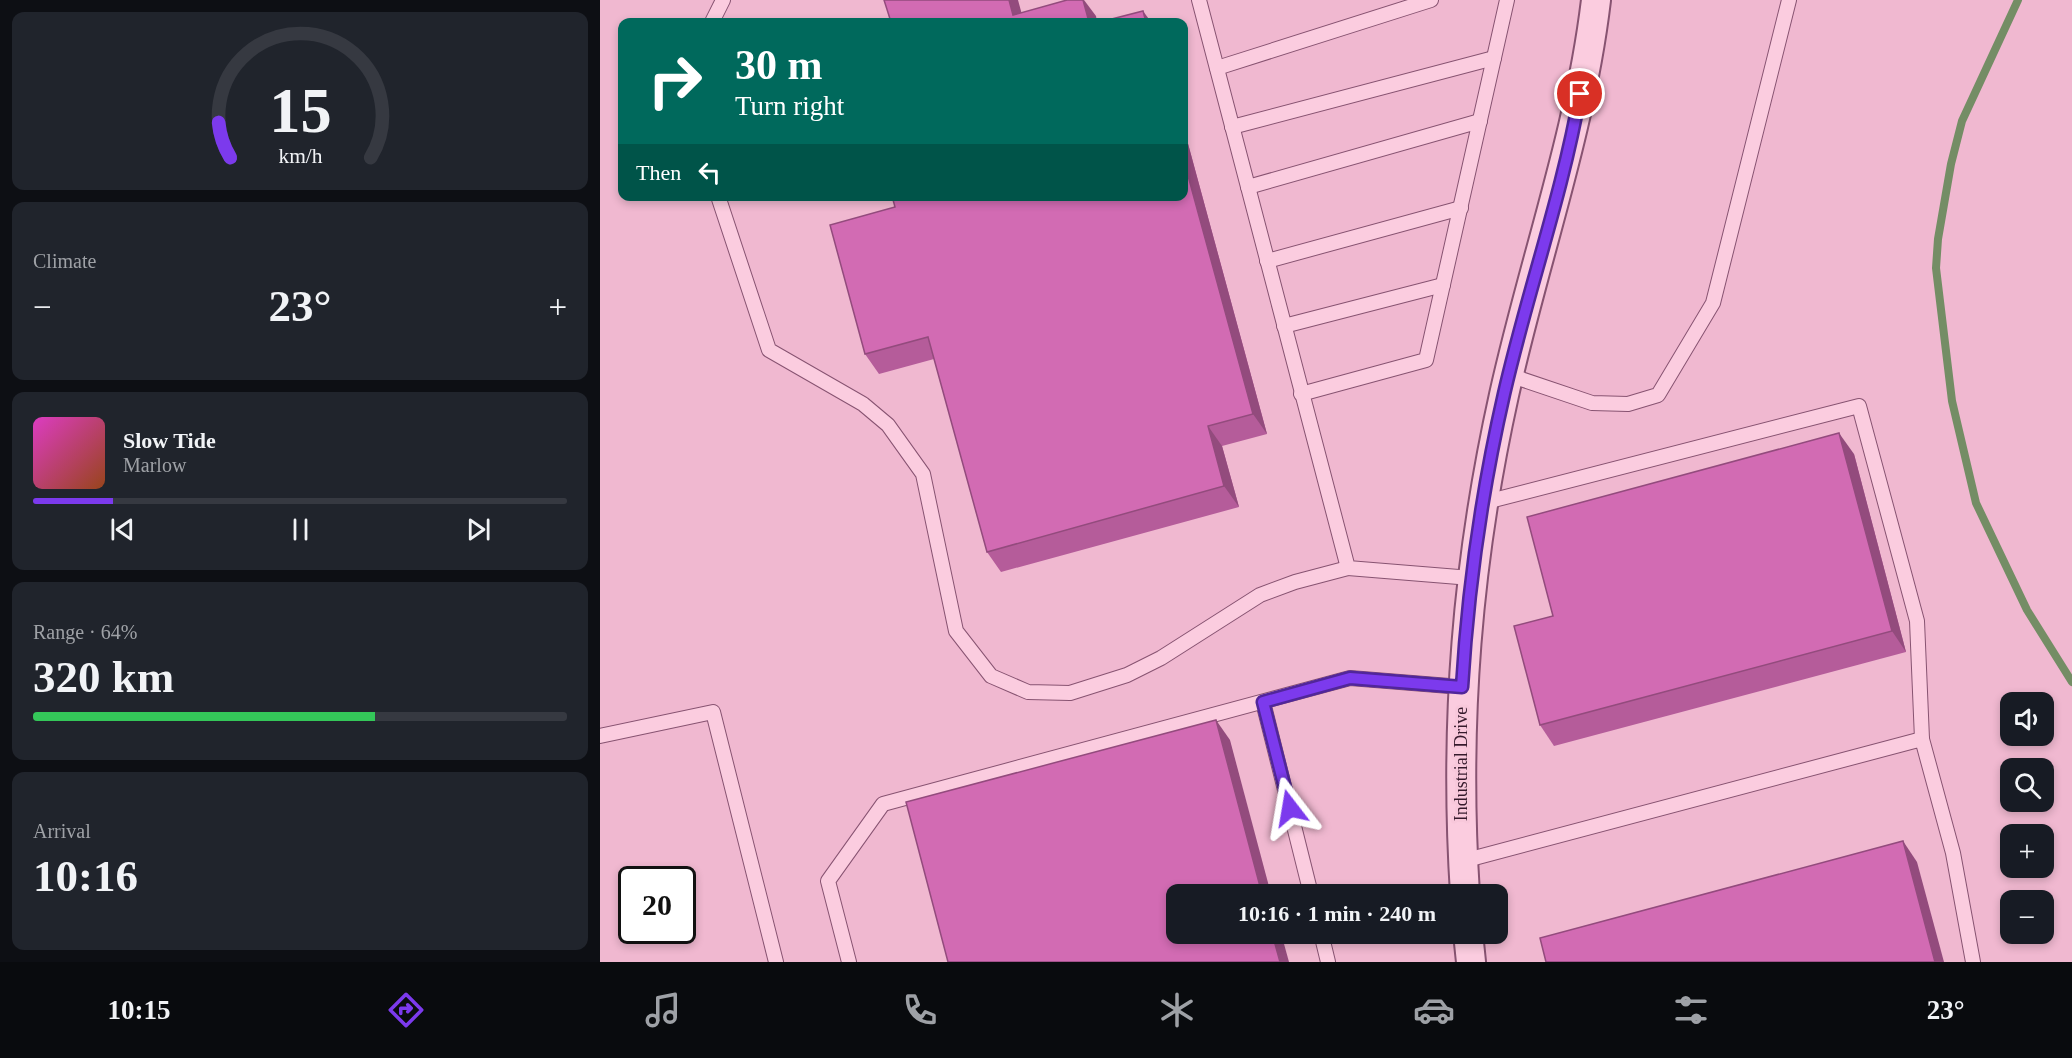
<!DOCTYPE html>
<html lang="en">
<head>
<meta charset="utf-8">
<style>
	body { margin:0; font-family:Georgia,serif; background:#20242c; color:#f1f3f6; height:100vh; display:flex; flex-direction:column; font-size:22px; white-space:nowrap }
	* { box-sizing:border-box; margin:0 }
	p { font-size:20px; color:#9ea1a6 }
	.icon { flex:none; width:33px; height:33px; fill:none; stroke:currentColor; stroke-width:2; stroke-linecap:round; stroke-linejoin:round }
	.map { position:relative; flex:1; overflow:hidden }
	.sheet { display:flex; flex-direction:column; gap:12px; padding:12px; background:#0d0f14; width:600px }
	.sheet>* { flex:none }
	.guide { position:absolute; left:18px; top:18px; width:570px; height:183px; border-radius:12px; box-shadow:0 3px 9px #0003; background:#00695c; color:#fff; overflow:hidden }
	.fabs { position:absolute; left:1400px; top:692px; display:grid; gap:12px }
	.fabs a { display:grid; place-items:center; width:54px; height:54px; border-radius:12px; background:#171b24; box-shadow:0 3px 9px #0003; font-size:30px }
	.speed { position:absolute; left:18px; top:866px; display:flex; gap:12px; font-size:30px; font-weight:700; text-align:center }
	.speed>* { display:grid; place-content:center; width:78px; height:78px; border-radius:50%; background:#171b24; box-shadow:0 3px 9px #0003; line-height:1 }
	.speed .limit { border:3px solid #111; border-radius:9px; background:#fff; color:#111 }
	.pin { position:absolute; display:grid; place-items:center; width:51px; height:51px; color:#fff; margin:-26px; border:3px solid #fff; border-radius:50%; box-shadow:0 2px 6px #0007 }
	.me { position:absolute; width:66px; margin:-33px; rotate:346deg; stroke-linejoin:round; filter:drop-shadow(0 0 4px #0008) }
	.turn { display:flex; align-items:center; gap:21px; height:126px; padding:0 18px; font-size:27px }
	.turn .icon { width:78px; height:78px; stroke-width:2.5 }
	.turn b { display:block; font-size:42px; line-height:51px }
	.then { display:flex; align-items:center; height:57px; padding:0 18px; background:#0003; gap:12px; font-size:22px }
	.big { font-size:45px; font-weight:800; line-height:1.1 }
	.sheet .card { flex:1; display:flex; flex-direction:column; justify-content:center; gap:9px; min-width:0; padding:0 21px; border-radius:12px; background:#20242c }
	.sheet .dial { align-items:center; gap:0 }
	.dial svg { height:156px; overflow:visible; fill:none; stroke:#363941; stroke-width:7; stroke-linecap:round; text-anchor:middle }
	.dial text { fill:#f1f3f6; stroke:none }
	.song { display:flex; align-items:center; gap:18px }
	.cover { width:72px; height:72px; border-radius:9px; background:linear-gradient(135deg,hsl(310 70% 55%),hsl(20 70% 35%)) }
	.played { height:6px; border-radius:3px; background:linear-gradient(90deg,#7c3aed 15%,#363941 15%) }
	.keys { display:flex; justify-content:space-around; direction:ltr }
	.heat { display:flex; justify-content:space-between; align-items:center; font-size:33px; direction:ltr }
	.charge { height:9px; border-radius:4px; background:linear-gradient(90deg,#34c759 64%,#363941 0) }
	.trip { position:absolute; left:566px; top:884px; width:342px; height:60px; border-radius:12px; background:#171b24; box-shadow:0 3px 9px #0003; font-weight:800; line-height:60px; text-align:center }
	.dock { display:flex; height:96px; justify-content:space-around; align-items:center; background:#090b0e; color:#9ea1a6 }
	.dock .icon { width:42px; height:42px }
	.dock .on { color:#7c3aed }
	.dock b { font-size:27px; color:#f1f3f6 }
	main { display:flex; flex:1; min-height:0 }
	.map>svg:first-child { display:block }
</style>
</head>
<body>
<main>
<section class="sheet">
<div class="card dial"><svg viewBox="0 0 100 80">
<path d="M14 69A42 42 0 1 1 86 69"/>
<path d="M14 69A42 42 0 0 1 8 51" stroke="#7c3aed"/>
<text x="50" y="56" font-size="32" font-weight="700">15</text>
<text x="50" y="72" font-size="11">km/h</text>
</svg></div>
<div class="card"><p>Climate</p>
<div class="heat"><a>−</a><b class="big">23°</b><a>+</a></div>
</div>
<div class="card">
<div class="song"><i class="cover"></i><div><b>Slow Tide</b><p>Marlow</p></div></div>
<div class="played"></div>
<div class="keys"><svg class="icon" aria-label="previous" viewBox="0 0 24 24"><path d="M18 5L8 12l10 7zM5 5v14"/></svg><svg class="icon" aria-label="pause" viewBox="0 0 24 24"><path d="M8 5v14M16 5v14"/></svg><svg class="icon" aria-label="next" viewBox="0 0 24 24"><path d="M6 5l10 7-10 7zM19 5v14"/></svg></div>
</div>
<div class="card"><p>Range · 64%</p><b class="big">320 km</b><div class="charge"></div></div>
<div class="card"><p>Arrival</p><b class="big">10:16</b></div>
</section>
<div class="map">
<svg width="1472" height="962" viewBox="0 0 1472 962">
	<rect width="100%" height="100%" fill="#f0b8d0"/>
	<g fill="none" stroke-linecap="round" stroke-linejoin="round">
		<polyline stroke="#748d65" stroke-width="8" points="1418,0 1362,121 1351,164 1338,239 1336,268 1352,401 1376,503 1427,610 1472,682"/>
		<g stroke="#875371" stroke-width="16">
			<g id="lane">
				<polyline points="599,0 748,568 871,578"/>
				<polyline points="112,22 123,0"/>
				<polyline points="617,68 831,0"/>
				<polyline points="632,127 894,58"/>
				<polyline points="648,187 880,121"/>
				<polyline points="118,196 169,350 263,404 288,425 323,474 356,631 391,676 428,692 470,693 527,675 561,658 660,595 695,582 748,568"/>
				<polyline points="667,261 861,208"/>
				<polyline points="684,326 843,285"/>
				<polyline points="909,375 992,403 1028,404 1058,395 1113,303 1189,0"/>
				<polyline points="701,394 826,360 907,0"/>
				<polyline points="882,503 1259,406 1317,621 1322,739"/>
				<polyline points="663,702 711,894"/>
				<polyline points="0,736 113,712 176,962"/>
				<polyline points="863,861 1322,739 1353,853 1373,962"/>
				<polyline points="721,933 728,962"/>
				<polyline points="249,962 228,881 283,804 750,678 862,687"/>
			</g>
		</g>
		<g stroke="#875371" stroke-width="32">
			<g id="street">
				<path d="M865,894C854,723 867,562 904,395C933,263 980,135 996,0"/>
				<polyline points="868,933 871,962"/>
			</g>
		</g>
		<use href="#lane" stroke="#fbccdf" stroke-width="14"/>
		<use href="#street" stroke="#fbccdf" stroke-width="28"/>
	</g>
	<g fill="#b55c9a">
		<polygon points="584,129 667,434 622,446 639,507 401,572 387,552 334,359 279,374 265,354 295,207 584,196"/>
		<polygon points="1254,454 1306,652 954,746 940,725 953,616"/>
	</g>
	<g fill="#934b7d">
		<polygon points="409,0 418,0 424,22 413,15"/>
		<polygon points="483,0 484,0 496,16 497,22 489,22"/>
		<polygon points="543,11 551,22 546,22"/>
		<polygon points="584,129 667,434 653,414 584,161"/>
		<polygon points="608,426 622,446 639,507 624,486"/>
		<polygon points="1239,433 1254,454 1306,652 1292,631"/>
		<polygon points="616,720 630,740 671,894 662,894"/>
		<polygon points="1303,841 1317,862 1344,962 1335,962"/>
		<polygon points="672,933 681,933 689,962 680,962"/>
	</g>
	<g fill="#d26bb3" stroke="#934b7d" stroke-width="1.5">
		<polygon points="284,0 409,0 413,15 467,0 483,0 489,22 291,22"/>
		<polygon points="543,11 546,22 500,22"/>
		<polygon points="584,161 653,414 608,426 624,486 387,552 328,337 265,354 230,225 295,207 292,196 584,196"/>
		<polygon points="1239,433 1292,631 940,725 914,626 953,616 927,517"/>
		<polygon points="616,720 662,894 576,894 576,933 672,933 680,962 348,962 306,802"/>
		<polygon points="1303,841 1335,962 946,962 940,938"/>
	</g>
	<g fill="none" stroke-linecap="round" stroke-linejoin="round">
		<g stroke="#51269a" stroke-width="15">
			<path id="route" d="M690,808L663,702L750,678L862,687C868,588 882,490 904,394C927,293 962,196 980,94"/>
		</g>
		<use href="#route" stroke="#7c3aed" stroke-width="10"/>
	</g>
	<g text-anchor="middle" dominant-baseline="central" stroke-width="6" stroke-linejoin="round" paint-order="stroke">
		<g font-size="18" fill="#35192b" stroke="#f8c8db">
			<text transform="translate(861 764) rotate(-90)">Industrial Drive</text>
		</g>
	</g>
</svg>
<div class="fabs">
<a><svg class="icon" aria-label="sound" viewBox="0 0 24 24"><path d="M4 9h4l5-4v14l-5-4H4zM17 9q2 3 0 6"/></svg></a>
<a><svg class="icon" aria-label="search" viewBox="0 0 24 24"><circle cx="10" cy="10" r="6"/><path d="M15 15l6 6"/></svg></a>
<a>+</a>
<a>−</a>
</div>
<div class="speed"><div class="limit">20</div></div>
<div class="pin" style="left:980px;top:94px;background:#d93025"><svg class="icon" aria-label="arrive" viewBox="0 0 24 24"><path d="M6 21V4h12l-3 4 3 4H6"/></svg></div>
<svg class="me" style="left:690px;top:808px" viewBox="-20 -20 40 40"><path d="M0-17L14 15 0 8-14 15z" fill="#7c3aed" stroke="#fff" stroke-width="4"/></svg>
<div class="trip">10:16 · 1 min · 240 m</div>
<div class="guide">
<div class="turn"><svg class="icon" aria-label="right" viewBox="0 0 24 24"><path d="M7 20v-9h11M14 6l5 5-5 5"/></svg><div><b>30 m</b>Turn right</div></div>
<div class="then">Then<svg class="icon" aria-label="left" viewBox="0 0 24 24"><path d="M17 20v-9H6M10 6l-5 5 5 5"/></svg></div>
</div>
</div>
</main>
<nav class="dock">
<b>10:15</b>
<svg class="icon on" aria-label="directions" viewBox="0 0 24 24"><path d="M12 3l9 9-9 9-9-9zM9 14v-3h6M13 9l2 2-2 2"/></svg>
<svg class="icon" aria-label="music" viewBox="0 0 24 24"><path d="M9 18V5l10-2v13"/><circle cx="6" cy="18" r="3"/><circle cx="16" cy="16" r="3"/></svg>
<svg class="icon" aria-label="phone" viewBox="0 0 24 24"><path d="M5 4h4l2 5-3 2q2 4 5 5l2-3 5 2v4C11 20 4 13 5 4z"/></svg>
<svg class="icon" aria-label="climate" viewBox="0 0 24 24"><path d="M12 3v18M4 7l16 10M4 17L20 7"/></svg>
<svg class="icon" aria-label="car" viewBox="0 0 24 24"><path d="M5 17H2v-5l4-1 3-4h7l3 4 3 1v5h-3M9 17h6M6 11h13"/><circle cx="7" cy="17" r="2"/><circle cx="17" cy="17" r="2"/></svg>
<svg class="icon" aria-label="filters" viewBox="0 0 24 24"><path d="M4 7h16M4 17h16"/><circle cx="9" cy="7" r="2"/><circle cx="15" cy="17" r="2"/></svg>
<b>23°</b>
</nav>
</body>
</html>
